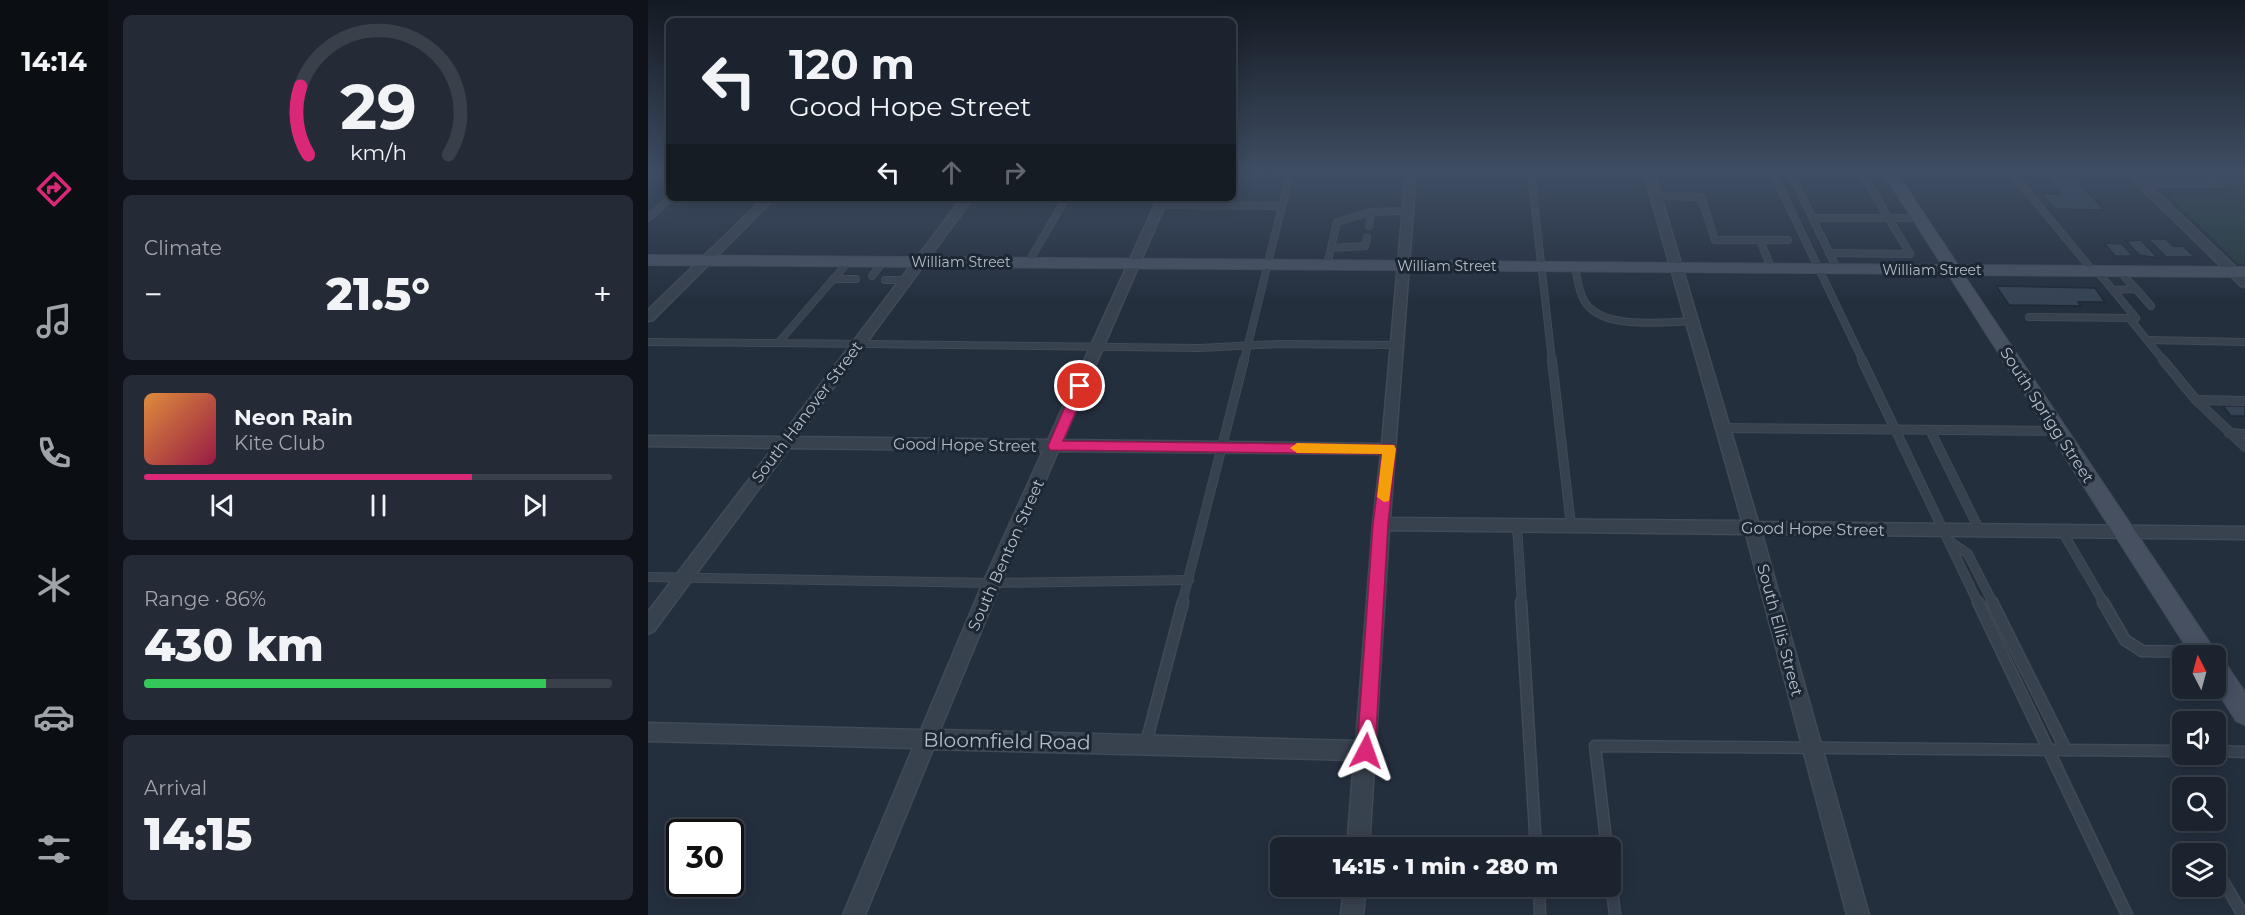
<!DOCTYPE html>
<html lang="en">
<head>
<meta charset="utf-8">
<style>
	body { margin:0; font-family:Montserrat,sans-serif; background:#242b36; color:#f1f3f6; height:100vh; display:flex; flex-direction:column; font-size:22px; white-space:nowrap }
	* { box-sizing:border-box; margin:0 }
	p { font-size:20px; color:#a0a4aa }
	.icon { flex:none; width:33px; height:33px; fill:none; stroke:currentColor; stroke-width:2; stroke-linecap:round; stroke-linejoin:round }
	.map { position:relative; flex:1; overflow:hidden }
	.panel { display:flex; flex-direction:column; gap:15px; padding:15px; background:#0f1319; width:540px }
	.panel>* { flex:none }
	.guide { position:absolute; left:18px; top:18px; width:570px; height:183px; border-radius:9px; box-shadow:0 3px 15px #0003,0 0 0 2px #39404a; background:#1b232e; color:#f1f3f6; overflow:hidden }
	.needle { width:39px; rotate:354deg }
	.fabs { position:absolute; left:1524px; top:645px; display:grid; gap:12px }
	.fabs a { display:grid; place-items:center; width:54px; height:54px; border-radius:9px; background:#1b232e; box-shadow:0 3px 15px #0003,0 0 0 2px #39404a; font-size:30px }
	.speed { position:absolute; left:18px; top:819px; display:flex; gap:12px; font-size:30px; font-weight:700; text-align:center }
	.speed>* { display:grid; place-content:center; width:78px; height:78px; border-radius:50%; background:#1b232e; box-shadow:0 3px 15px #0003,0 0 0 2px #39404a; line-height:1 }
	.speed .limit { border:3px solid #111; border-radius:9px; background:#fff; color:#111 }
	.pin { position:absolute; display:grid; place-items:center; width:51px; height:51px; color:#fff; margin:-26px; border:3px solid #fff; border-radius:50%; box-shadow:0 2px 6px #0007 }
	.me { position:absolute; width:66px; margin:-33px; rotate:4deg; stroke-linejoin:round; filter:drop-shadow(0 0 4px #0008) }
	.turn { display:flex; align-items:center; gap:21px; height:126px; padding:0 24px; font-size:27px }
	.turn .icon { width:78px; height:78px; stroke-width:2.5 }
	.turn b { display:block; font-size:42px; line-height:51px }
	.lanes { display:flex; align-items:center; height:57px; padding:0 24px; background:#0003; justify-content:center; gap:30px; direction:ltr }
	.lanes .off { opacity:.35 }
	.big { font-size:45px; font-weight:800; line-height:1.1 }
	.panel .widget { flex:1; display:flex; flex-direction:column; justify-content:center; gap:9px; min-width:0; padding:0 21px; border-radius:9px; background:#242b36 }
	.panel .dial { align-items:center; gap:0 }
	.dial svg { height:156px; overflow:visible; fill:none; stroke:#39404a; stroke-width:7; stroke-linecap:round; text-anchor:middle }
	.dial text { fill:#f1f3f6; stroke:none }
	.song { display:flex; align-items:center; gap:18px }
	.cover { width:72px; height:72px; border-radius:9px; background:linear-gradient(135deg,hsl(30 70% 55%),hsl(340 70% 35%)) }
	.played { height:6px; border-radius:3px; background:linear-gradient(90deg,#db2777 70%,#39404a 70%) }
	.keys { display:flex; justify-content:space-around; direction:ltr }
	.heat { display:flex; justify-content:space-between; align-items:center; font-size:33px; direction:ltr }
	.charge { height:9px; border-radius:4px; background:linear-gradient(90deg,#34c759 86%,#39404a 0) }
	.trip { position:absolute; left:622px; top:837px; width:351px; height:60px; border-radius:9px; background:#1b232e; box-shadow:0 3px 15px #0003,0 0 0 2px #39404a; font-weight:800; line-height:60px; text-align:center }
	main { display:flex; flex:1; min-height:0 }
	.dock { display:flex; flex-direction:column; width:108px; justify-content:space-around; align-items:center; background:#0b0e12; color:#a0a4aa }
	.dock .icon { width:42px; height:42px }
	.dock .on { color:#db2777 }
	.dock b { font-size:27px; color:#f1f3f6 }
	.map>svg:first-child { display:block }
</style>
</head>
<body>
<main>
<nav class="dock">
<b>14:14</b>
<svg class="icon on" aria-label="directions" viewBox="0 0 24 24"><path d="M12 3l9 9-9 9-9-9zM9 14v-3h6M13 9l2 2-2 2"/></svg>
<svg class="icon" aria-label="music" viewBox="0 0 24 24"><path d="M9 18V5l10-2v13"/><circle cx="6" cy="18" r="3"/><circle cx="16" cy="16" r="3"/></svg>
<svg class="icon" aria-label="phone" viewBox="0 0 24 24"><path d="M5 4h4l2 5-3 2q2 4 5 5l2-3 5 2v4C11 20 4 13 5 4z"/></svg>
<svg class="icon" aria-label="climate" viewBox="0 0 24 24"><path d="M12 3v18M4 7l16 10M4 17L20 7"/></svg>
<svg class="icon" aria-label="car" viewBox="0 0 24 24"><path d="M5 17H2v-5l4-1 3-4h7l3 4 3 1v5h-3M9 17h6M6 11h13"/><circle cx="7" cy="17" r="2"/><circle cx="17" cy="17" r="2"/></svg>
<svg class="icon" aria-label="filters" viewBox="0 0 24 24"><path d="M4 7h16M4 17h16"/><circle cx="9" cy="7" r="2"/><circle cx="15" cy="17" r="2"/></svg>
</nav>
<section class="panel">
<div class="widget dial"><svg viewBox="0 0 100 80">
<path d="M14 69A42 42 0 1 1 86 69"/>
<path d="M14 69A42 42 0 0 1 10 34" stroke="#db2777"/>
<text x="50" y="56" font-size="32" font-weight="700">29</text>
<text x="50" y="72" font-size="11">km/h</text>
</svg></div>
<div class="widget"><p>Climate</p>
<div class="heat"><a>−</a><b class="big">21.5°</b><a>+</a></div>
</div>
<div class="widget">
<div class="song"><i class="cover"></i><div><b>Neon Rain</b><p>Kite Club</p></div></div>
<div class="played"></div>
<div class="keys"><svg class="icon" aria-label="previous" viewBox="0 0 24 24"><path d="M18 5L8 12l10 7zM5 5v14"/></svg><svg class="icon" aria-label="pause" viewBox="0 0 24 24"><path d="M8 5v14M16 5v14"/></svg><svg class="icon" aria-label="next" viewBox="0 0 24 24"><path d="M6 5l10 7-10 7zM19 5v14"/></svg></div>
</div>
<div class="widget"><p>Range · 86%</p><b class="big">430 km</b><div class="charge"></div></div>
<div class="widget"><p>Arrival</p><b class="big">14:15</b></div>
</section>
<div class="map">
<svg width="1597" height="915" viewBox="0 0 1597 915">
	<rect width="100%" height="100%" fill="#242f3e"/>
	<polygon fill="#263c3f" points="1564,173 1597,173 1597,264 1590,264 1520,194 1587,192"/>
	<g fill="#364354" stroke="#1f2835" stroke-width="1.5">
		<polygon points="1394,173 1422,173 1456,210 1407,209 1394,194 1413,194"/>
		<polygon points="1500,239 1518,239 1525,246 1535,246 1547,257 1518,257"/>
		<polygon points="1493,240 1510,258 1491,255 1478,241"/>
		<polygon points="1456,243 1474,244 1485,256 1467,256"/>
		<polygon points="1348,286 1447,288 1457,302 1430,302 1433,306 1361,305"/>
		<polygon points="1575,406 1597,406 1597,416 1583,416"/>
	</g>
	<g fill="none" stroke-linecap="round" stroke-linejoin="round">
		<g stroke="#414a57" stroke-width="8">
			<g id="service-far2">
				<polyline points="883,173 904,361"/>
				<polyline points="1112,173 1125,173"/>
				<polyline points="1125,173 1215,361"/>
				<polyline points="1143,173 1189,269"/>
				<polyline points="1214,173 1262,254"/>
				<polyline points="1364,173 1445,271"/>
				<polyline points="1494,184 1572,184 1559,173"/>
				<polyline points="1009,196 1053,197 1067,240 1140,240"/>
				<polyline points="512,205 634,206 596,361"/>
				<polyline points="634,206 643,173"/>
				<polyline points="0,218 23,198"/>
				<polyline points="1165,218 1272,218"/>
				<polyline points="721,226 723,212"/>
				<polyline points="1112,240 1123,268"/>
				<polyline points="683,248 717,246 719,238"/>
				<polyline points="1181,253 1262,254"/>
				<polyline points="201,261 130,343 551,348 631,344 749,345"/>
				<polyline points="380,263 418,198"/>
				<polyline points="679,265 689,222 723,212 759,211"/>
				<path d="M927,267C930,280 931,297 941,307C962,329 1017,322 1045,321"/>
				<polyline points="1449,271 1488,318"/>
				<polyline points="1471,271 1488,289"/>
				<polyline points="224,276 235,262"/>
				<polyline points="185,279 208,279"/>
				<polyline points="237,280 259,280"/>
				<polyline points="1465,290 1488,289 1503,306"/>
				<polyline points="1381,317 1488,318"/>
				<polyline points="1481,318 1516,361"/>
				<polyline points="1500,340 1597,342"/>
				<polyline points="0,342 130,343"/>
			</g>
		</g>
		<g stroke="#414a57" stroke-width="10">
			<g id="service-far1">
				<polyline points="904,360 923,526"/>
				<polyline points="1214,360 1330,603"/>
				<polyline points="1515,360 1548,400 1597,447"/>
				<polyline points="1548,400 1597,401"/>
				<polyline points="1075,428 1410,431"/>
				<polyline points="1282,430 1332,531"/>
				<polyline points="1581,433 1597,434"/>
				<polyline points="869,526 874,603"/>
				<polyline points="1414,531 1456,603"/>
				<polyline points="1301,541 1320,554 1345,603"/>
				<polyline points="0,577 344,583 541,580"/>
				<polyline points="534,603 596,360"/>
			</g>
		</g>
		<g stroke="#414a57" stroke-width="13">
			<g id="service">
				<polyline points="873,602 888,848"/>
				<polyline points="1330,602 1479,915"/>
				<polyline points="1344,602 1418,750"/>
				<polyline points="1455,602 1477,640 1494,651 1551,652"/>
				<polyline points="498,743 535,602"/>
				<polyline points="1568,751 1597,752"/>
				<polyline points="959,848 947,746 1534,751"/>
				<polyline points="1568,869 1595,915"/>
				<polyline points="963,882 967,915"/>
				<polyline points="891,886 892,915"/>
			</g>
		</g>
		<g stroke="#414a57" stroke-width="3">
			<g id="minor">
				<path d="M758,173H768L742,518L1094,521L996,173H1006L1110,522L1597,527V539L1114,534L1221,915H1199L1098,534L741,530L721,848H699L706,760L285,749L217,915H195L265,748L0,741V723L273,730L335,583L395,451L141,448L6,631L0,634V612L125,448L0,446V436L133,437L314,198H325L149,437L400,440L510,198H520L415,440L734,444ZM410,451L733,454L725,524L708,741L292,730L353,583Z"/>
				<polygon points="1478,173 1489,173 1597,276 1597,287 1593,286"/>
				<polygon points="116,198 127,198 5,320 0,321 0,310"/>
				<polygon points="696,886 718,886 715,915 693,915"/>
			</g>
		</g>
		<g stroke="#414a57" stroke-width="2">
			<polygon id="secondary" points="1235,173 1249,173 1310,265 1597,267 1597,277 1316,275 1566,649 1569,659 1576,661 1597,692 1597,725 1588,721 1567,688 1568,656 1544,656 1300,274 0,265 0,255 1294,265"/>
		</g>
		<use href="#service-far2" stroke="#38414e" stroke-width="6"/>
		<use href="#service-far1" stroke="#38414e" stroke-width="8"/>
		<use href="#service" stroke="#38414e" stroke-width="10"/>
		<use href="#minor" fill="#38414e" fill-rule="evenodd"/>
		<use href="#secondary" fill="#465061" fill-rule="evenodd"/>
	</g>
	<linearGradient id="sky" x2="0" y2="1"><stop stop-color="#141a22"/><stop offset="0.57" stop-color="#3f4d63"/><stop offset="1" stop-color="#3f4d63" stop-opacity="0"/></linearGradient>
	<rect width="1597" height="301" fill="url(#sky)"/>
	<polygon fill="#db2777" stroke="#8e194d" stroke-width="1.5" points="432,382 439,386 415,441 746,445 748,449 740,524 727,751 724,757 718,759 712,757 709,751 725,524 734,454 402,450 400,446 426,386"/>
	<polygon fill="#f59e0b" points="649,443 746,445 748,449 741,501 736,502 729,497 734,454 649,453 642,448"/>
	<g text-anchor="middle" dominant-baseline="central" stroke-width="6" stroke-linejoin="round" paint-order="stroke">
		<g font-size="14" fill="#b4bcc9" stroke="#1d2633">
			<text x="313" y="262">William Street</text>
			<text x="799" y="266">William Street</text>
			<text x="1284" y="270">William Street</text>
		</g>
		<g font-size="16" fill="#b4bcc9" stroke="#1d2633">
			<text transform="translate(159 412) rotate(-53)">South Hanover Street</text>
			<text transform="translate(1399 415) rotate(57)">South Sprigg Street</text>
			<text transform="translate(317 445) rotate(1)">Good Hope Street</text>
			<text transform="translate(1165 529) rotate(1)">Good Hope Street</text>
			<text transform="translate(358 555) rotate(-66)">South Benton Street</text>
			<text transform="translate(1132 630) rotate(75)">South Ellis Street</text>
		</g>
		<g font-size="20" fill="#b4bcc9" stroke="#1d2633">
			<text transform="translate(359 741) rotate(1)">Bloomfield Road</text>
		</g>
	</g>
</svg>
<div class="fabs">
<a><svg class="needle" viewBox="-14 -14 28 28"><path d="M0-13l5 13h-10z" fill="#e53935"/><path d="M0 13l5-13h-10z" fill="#a0a4aa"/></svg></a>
<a><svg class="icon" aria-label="sound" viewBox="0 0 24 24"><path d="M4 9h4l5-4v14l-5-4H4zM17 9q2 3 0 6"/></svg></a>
<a><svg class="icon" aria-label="search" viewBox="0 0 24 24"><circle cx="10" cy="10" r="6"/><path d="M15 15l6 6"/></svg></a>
<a><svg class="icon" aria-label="layers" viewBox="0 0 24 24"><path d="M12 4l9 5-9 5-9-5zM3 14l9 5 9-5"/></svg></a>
</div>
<div class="speed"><div class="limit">30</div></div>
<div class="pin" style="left:432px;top:386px;background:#d93025"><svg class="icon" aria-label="arrive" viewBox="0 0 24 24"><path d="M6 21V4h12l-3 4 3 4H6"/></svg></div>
<svg class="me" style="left:718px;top:751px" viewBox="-20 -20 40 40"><path d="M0-17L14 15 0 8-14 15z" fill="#db2777" stroke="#fff" stroke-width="4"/></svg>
<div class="trip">14:15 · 1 min · 280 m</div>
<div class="guide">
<div class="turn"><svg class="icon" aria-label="left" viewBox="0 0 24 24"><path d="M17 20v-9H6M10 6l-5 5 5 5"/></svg><div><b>120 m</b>Good Hope Street</div></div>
<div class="lanes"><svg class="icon" aria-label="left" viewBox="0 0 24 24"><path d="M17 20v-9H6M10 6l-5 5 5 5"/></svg><svg class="icon off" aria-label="ahead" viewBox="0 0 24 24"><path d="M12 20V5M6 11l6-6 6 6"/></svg><svg class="icon off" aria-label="right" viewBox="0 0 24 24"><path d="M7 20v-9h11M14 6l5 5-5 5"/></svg></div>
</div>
</div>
</main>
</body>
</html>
